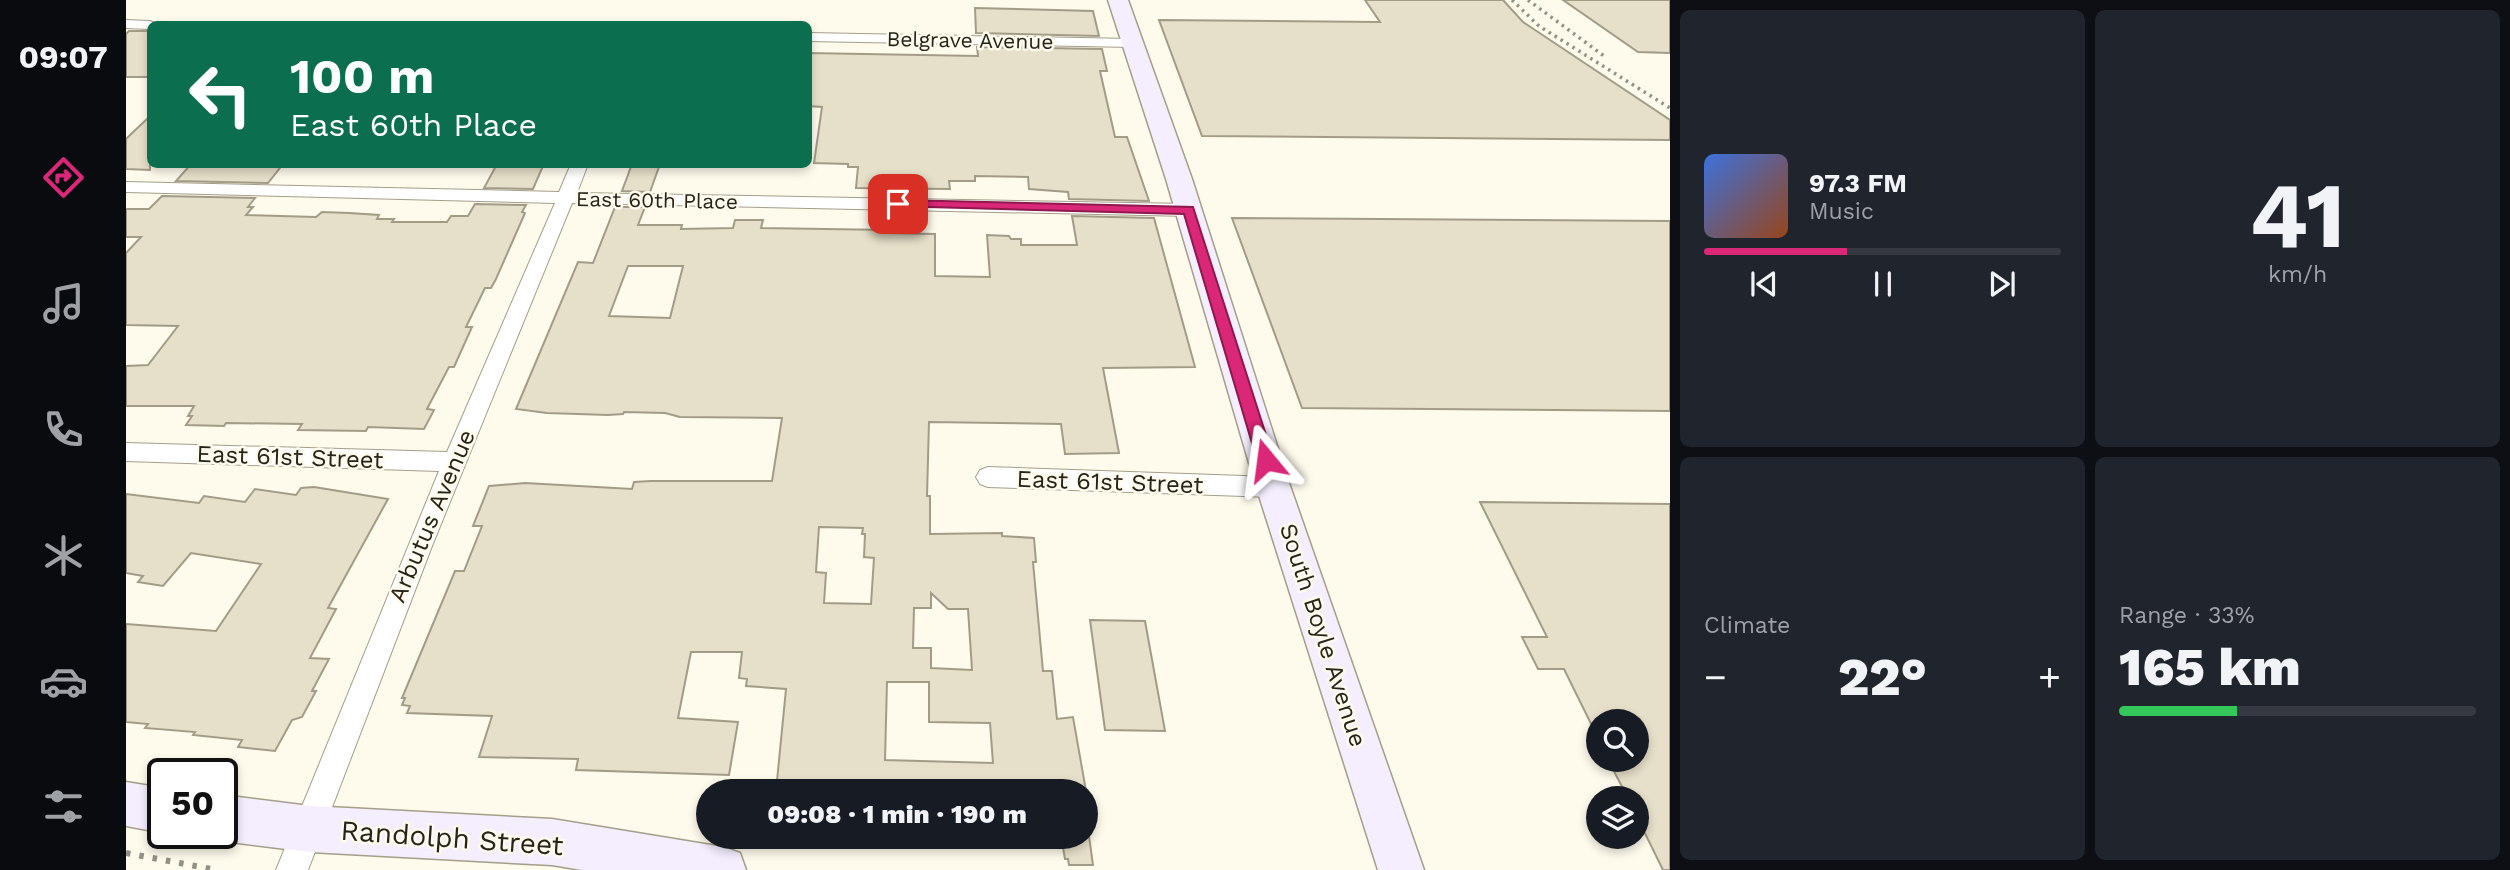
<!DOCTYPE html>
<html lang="en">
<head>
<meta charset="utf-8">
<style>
	body { margin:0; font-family:"Work Sans",sans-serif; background:#20242c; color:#f1f3f6; height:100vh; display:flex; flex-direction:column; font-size:26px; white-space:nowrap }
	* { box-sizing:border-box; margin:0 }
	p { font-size:23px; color:#9ea1a6 }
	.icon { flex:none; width:38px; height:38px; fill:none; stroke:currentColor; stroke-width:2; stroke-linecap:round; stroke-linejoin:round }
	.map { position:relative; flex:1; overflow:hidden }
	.panel { display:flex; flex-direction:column; gap:10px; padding:10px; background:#0d0f14; width:840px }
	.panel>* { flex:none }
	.hud { position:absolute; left:21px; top:21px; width:665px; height:147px; border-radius:10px; box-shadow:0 4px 10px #0003; background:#0b6e4f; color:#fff; overflow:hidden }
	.tools { position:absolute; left:1460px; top:709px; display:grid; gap:14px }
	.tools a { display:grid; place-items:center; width:63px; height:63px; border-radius:50%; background:#171b24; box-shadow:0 4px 10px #0003; font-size:35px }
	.speed { position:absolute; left:21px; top:758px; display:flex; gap:14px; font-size:35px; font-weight:700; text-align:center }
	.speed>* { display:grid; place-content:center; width:91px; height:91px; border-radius:50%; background:#171b24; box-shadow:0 4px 10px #0003; line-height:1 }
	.speed .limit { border:4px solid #111; border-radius:10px; background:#fff; color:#111 }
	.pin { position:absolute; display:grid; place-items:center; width:60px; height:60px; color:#fff; margin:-30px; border-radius:14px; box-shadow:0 4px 10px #0006 }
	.me { position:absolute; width:77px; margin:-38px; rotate:344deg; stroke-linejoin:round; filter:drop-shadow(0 0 5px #0008) }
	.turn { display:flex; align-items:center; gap:24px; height:147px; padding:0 28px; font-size:32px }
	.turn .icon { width:91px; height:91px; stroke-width:2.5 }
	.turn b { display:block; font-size:49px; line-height:60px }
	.big { font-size:52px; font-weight:800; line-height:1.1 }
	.panel .widget { flex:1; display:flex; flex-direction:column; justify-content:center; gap:10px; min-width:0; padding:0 24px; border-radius:10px; background:#20242c }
	.panel .dial { align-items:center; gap:0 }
	.dial b { font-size:91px; line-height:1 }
	.song { display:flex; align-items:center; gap:21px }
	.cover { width:84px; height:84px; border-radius:10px; background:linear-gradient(135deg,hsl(220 70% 55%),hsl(20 70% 35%)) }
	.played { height:7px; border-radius:4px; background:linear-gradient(90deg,#db2777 40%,#363941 40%) }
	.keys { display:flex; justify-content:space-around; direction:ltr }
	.heat { display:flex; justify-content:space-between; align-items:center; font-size:38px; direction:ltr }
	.charge { height:10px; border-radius:5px; background:linear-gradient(90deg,#34c759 33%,#363941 0) }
	.panel .tiles { flex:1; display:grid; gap:10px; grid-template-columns:repeat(2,1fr) }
	.trip { position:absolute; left:570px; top:779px; width:402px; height:70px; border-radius:35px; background:#171b24; box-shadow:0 4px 10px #0003; font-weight:800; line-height:70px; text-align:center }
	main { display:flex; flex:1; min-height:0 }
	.tab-bar { display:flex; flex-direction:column; width:126px; justify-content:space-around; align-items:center; background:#090b0e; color:#9ea1a6 }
	.tab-bar .icon { width:49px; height:49px }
	.tab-bar .active { color:#db2777 }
	.tab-bar b { font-size:32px; color:#f1f3f6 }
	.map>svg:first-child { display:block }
</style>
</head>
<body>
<main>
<nav class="tab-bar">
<b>09:07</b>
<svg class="icon active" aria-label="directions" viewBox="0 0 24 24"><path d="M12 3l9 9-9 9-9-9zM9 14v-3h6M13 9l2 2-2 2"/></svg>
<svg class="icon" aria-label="music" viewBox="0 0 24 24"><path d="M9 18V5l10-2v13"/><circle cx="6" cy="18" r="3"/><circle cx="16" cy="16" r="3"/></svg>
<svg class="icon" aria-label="phone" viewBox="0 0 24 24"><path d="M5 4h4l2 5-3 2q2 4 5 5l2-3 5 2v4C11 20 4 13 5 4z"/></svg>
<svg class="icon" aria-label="climate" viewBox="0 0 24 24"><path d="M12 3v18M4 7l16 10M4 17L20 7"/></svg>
<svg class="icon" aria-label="car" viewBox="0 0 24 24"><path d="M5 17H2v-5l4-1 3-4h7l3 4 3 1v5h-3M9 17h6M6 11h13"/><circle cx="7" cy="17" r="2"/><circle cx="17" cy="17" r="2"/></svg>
<svg class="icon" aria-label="filters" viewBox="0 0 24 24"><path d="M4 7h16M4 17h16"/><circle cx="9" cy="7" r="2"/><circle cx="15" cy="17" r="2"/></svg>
</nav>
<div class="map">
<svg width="1544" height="870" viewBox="0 0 1544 870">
	<rect width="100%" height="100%" fill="#fefaec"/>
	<g fill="#e6dfc9" stroke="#a29c87" stroke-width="2" fill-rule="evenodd">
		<polygon points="1239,0 1377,0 1397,22 1544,120 1544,140 1076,136 1033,20 1254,22"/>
		<polygon points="1437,0 1544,0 1544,53 1512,52"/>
		<polygon points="849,8 967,11 973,36 850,33"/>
		<polygon points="3,31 24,31 24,77 0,77 0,34"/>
		<polygon points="851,47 976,49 981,71 974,71 989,137 1001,137 1023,201 943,199 942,192 903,189 902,177 849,176 849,181 823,181 824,189 730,188 732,167 722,167 722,164 688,163 696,107 682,106 682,53 852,56"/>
		<polygon points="24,116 24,170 0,169 0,139"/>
		<polygon points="65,164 157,164 142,183 50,181"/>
		<polygon points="371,164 391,166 417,166 407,189 358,188"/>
		<polygon points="506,164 534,164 524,192 496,191"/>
		<polygon points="36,196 129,198 122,207 127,207 120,215 190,217 196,212 223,213 253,215 251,219 268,219 266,222 321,222 325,216 342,216 349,204 400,205 396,212 399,213 370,279 365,288 359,288 340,327 346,327 328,367 323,367 301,409 308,410 298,429 242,427 240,431 172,430 176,424 100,423 98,426 60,425 66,416 62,416 68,406 0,406 0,366 22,365 52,326 0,325 0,253 15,237 0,237 0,209 23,209"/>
		<path d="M489,207H519L512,225H556L555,229L607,228L609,220H637L635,228L762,230L761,233L809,234V276L864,277L861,235L883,236L885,239H895V245H951L946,216L1028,218L1069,367L977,368L993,453L939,454L935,424L803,422L801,496H804V534L876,533V536L908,538L910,562H907L917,671H926L931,719L947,717L960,791H650L660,689L620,686L621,679L613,678L616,652H565L552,718L612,722L603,775L450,770L452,759L353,757L366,716L281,713L284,706L276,705L279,698H276L329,571H338L356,526H347L363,486L399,483L506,489L508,482L525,481H646L656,418L554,417L539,413L498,412L497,414L482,415L421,413L390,409L452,262L467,263ZM502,266H557L544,318L483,316ZM693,527L737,528L736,534H739L738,557L748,558L745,604L698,603L700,573L690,572ZM805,593L822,609H842L846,670L805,668V648H787L788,608H805ZM761,682H803V722L864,723L867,763L759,760Z"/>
		<polygon points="1106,218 1544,221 1544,411 1176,408"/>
		<polygon points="188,487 262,499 202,608 210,609 184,658 203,659 186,691 190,691 176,717 166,720 149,751 112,747 116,740 67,735 69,732 19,728 22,724 0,722 0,624 90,631 135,564 65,553 37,586 12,582 17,576 0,573 0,494 73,503 78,496 119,502 129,489 170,495 175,488"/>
		<polygon points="1354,502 1544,504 1544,870 1537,870 1510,815 1510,798 1502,798 1482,760 1510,760 1510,721 1472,721 1472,738 1438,669 1412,669 1396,637 1421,637"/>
		<polygon points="964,620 1019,621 1039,731 979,730"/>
		<polygon points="935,836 963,836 967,865 943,865 942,859 939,859"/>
	</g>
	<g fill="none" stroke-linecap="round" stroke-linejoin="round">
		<g stroke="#a59e89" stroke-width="2">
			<g id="street">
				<polygon points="0,20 24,21 31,24 24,24 24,29 0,28"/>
				<polygon points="682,33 1006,39 1013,43 1006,47 682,41"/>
				<polygon points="445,164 462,164 451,193 1063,204 1072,210 1063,216 446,203 306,546 182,870 150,870 313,471 0,461 0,443 321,452 429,203 0,192 0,182 433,192"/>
				<polygon points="862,467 1148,477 1156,480 1160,487 1156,494 1148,497 862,487 854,484 850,477 854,470"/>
			</g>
		</g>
		<g stroke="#a59e89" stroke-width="3">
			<g id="secondary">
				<polygon points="982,0 1002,0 1066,179 1162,480 1298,870 1252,870 1128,480 1040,179"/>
				<polygon points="0,782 37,788 38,833 0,826"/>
				<polygon points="96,795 184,806 426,819 597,847 614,853 620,870 456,870 426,865 184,852 96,841 80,833 96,833"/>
			</g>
		</g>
		<use href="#street" fill="#fff" fill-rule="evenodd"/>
		<use href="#secondary" fill="#f4eefe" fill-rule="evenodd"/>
		<g stroke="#939085" stroke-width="3.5" stroke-dasharray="2.5 4.5" stroke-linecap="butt">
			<polyline points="1386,0 1413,26 1544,108"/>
			<polyline points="1402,0 1478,56"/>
		</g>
		<polyline stroke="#939085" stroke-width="6" stroke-dasharray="4.5 9" stroke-linecap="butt" points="0,853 91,870"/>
	</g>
	<polygon fill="#db2777" stroke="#8e194d" stroke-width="2" points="772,200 1067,207 1148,460 1145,465 1134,465 1131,460 1058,214 767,206 765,204"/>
	<g text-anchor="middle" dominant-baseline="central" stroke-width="5" stroke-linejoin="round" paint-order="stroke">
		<g font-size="21" fill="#26231b" stroke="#fefaec">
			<text transform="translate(844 40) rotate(1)">Belgrave Avenue</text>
			<text transform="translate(531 200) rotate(1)">East 60th Place</text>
		</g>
		<g font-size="24" fill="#26231b" stroke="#fefaec">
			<text transform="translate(164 457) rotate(2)">East 61st Street</text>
			<text transform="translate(984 482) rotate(2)">East 61st Street</text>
			<text transform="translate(306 516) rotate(-67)">Arbutus Avenue</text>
			<text transform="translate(1197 635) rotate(72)">South Boyle Avenue</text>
		</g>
		<g font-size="28" fill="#26231b" stroke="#fefaec">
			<text transform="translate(326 838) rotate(4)">Randolph Street</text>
		</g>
	</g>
</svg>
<div class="tools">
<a><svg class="icon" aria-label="search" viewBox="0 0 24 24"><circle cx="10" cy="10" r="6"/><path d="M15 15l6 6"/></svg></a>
<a><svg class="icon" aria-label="layers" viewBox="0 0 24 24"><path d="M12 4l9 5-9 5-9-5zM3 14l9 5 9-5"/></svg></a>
</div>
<div class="speed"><div class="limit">50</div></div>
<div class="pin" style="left:772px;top:204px;background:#d93025"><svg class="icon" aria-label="arrive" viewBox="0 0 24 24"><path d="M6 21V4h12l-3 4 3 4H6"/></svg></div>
<svg class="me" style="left:1140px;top:460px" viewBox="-20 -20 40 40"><path d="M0-17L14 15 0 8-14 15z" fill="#db2777" stroke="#fff" stroke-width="4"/></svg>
<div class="trip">09:08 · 1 min · 190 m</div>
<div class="hud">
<div class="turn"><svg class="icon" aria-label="left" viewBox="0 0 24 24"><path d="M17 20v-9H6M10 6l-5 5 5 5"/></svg><div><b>100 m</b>East 60th Place</div></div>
</div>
</div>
<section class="panel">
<div class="tiles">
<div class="widget">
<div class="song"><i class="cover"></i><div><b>97.3 FM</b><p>Music</p></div></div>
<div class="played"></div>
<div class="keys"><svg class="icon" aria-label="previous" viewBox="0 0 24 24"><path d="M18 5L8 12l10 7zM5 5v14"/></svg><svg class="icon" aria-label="pause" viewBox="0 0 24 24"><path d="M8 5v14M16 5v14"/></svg><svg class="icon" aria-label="next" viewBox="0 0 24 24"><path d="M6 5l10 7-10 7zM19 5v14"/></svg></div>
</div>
<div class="widget dial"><b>41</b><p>km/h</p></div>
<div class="widget"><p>Climate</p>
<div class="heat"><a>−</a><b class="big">22°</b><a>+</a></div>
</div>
<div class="widget"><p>Range · 33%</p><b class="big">165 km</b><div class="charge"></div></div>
</div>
</section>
</main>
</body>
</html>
